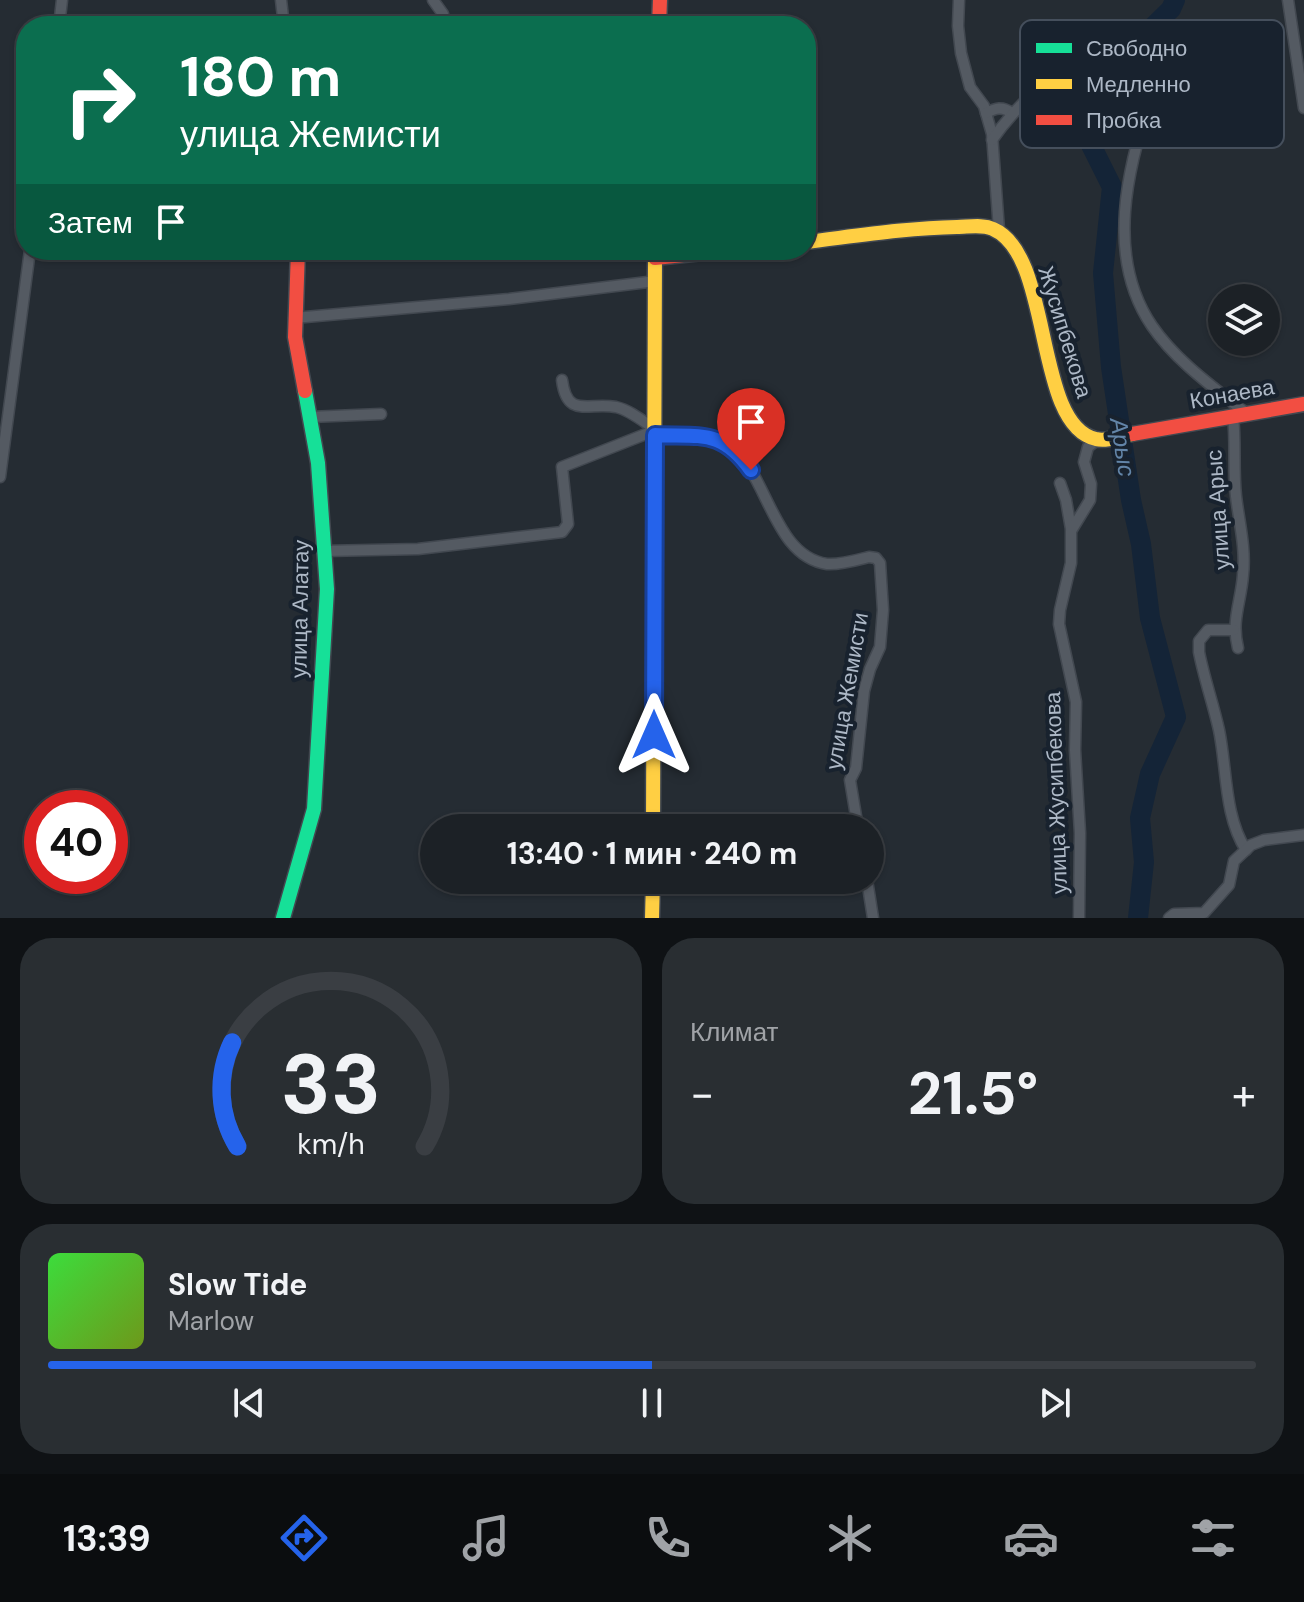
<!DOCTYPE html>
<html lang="ru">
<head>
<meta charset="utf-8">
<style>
	body { margin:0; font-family:"DM Sans",sans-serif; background:#292e32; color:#f1f3f6; height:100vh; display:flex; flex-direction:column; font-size:30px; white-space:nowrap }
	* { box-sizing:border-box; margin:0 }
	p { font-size:26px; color:#a0a3a7 }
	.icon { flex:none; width:44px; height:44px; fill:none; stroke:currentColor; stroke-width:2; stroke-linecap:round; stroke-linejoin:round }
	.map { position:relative; height:918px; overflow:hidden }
	.side { display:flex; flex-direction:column; gap:20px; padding:20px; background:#0f1215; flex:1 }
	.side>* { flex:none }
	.guide { position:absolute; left:16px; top:16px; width:800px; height:244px; border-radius:32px; box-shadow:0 2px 6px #0004,0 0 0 2px #3a3e43; background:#0b6e4f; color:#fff; overflow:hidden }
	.fabs { position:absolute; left:1208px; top:284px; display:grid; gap:16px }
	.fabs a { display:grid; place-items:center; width:72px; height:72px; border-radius:50%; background:#1c2126; box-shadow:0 2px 6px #0004,0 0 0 2px #3a3e43; font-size:40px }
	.speed { position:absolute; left:24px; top:790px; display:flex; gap:16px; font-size:40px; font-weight:700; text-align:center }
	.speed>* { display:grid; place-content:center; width:104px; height:104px; border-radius:50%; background:#1c2126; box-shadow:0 2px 6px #0004,0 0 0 2px #3a3e43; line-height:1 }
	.speed .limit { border:12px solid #d22; background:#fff; color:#111 }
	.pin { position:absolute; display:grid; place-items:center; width:68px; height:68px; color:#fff; margin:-82px -34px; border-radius:50% 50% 50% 0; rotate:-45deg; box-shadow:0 0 8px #0007 }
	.pin .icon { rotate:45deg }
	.me { position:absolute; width:88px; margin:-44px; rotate:0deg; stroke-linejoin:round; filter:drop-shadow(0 0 6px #0008) }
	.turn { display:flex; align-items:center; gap:28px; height:168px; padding:0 32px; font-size:36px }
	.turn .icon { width:104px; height:104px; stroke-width:2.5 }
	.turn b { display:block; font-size:56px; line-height:68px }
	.then { display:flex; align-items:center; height:76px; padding:0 32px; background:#0003; gap:16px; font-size:30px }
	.big { font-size:60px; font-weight:700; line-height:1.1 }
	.side .card { flex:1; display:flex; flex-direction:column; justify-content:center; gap:12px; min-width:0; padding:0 28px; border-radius:32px; background:#292e32 }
	.side .dial { align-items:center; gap:0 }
	.dial svg { height:208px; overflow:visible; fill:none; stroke:#3a3e43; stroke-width:7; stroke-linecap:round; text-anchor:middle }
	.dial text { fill:#f1f3f6; stroke:none }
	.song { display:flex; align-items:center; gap:24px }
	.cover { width:96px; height:96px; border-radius:12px; background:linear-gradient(135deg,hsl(120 70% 55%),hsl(80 70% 35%)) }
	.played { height:8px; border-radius:4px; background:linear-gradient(90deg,#2563eb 50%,#3a3e43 50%) }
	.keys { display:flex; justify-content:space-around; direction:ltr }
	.heat { display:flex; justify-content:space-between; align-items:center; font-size:44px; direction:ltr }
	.side .tiles { flex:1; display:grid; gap:20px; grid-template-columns:1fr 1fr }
	.card:last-child { grid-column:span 2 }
	.trip { position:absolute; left:420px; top:814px; width:464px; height:80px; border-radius:40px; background:#1c2126; box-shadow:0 2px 6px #0004,0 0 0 2px #3a3e43; font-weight:700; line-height:80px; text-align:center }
	.menu { display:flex; height:128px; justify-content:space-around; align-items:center; background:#0b0d0f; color:#a0a3a7 }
	.menu .icon { width:56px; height:56px }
	.menu .selected { color:#2563eb }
	.menu b { font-size:36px; color:#f1f3f6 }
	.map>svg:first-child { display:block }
</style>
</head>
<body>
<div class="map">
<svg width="1304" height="918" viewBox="0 0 1304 918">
	<rect width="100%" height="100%" fill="#252c33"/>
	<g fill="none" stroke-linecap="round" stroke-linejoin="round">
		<polyline stroke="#142437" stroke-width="20" points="1138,918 1144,862 1140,818 1150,774 1176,717 1150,618 1141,544 1131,500 1111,367 1103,273 1112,187 1091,145 1102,77 1171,9 1175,0"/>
		<g stroke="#424850" stroke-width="13">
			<g id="street">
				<polyline points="281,0 284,26"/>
				<polyline points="433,0 443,14 445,26"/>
				<polyline points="959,0 958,26 961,53 970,87 984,106 992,134 999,230"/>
				<polyline points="1288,0 1304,108"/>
				<polyline points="59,26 62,0"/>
				<path d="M1152,95C1127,167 1105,257 1152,326C1176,361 1213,387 1246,413"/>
				<path d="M986,113C996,108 1002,106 1012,113"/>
				<path d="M992,140C1005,121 1019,107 1035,91C1047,78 1054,63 1071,54"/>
				<polyline points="294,318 509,299 656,281"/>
				<path d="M562,380C567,419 588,402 616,407C630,410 644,422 656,430"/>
				<path d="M1233,416C1236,442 1233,469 1236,496C1239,522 1246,548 1243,575C1241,602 1231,620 1238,648"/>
				<polyline points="310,417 381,414"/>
				<path d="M655,435C677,436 709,431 728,444C768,471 772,556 827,564C840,565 857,560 869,557L876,558L880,563L883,610L880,647L870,669L864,691L856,768L850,780L858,828"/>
				<polyline points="0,477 30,250"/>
				<polyline points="1060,483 1066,500 1071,529"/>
				<polyline points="324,551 418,549 562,532 568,524 562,467 656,430"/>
				<path d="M1234,630H1208L1199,641V652C1204,678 1213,703 1219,730C1227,768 1224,816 1246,850"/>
				<polyline points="867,880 873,918"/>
				<polyline points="1079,918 1080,833 1075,750 1076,702 1059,624 1060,610 1071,563 1071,531 1090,500 1091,484 1084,462 1088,447 1097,440"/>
				<polyline points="1169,918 1174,914 1204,913 1229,885 1234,861 1251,845 1264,840 1304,835"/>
			</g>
		</g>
		<g stroke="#424850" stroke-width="17">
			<polyline id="fast" points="283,918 314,809 327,589 318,463 305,391"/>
		</g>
		<g stroke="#424850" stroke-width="17">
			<g id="slow">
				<path d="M806,242C856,236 906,228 957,227C968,227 983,224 993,229C1054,255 1033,425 1096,439C1106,442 1121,436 1132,434"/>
				<polyline points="653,828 655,250"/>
				<polyline points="652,918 653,880"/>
			</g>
		</g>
		<g stroke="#424850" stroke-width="17">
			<g id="jam">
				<polyline points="659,26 660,0"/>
				<polyline points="298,250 295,337 305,391"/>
				<polyline points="655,258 731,250"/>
				<polyline points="1132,434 1304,404"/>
			</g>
		</g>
		<use href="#street" stroke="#545a62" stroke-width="10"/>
		<use href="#fast" stroke="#16e098" stroke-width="14"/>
		<use href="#slow" stroke="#ffcf43" stroke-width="14"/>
		<use href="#jam" stroke="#f24e42" stroke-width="14"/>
	</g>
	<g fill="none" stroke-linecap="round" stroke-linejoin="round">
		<g stroke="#184099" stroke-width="20">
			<path id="route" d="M654,735L655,435C702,437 721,429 751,470"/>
		</g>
		<use href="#route" stroke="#2563eb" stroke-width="14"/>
	</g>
	<g text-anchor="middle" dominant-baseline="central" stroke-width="8" stroke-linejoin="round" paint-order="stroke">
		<g font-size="22" fill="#adb8c6" stroke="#18222e">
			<text transform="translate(1065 332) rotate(73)">Жусипбекова</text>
			<text transform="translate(1232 394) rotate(-10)">Конаева</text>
			<text transform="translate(1218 510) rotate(-94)">улица Арыс</text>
			<text transform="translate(300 609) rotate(-89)">улица Алатау</text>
			<text transform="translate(847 691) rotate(-80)">улица Жемисти</text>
			<text transform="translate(1056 793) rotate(-92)">улица Жусипбекова</text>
		</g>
		<g font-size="24" font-style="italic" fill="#6385a8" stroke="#18222e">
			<text transform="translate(1123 447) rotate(81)">Арыс</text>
		</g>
	</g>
	<rect x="1020" y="20" width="264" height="128" rx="12" fill="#18222e" stroke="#454f5c" stroke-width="2"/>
	<rect x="1036" y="43" width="36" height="10" fill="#16e098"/>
	<rect x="1036" y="79" width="36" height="10" fill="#ffcf43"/>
	<rect x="1036" y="115" width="36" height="10" fill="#f24e42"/>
	<g font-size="22" fill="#adb8c6">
		<text x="1086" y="56">Свободно</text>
		<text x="1086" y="92">Медленно</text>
		<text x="1086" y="128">Пробка</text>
	</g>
</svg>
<div class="fabs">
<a><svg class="icon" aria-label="layers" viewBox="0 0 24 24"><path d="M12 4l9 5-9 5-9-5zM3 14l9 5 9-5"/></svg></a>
</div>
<div class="speed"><div class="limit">40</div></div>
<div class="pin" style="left:751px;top:470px;background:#d93025"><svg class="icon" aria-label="arrive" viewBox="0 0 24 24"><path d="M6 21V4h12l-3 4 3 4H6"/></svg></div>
<svg class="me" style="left:654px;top:735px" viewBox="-20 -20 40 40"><path d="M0-17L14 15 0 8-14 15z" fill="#2563eb" stroke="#fff" stroke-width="4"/></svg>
<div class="trip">13:40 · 1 мин · 240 m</div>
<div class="guide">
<div class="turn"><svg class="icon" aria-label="right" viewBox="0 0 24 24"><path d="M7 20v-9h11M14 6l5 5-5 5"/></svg><div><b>180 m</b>улица Жемисти</div></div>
<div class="then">Затем<svg class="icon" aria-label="arrive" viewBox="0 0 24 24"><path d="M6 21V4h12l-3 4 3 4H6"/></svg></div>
</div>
</div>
<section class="side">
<div class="tiles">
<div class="card dial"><svg viewBox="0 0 100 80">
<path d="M14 69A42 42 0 1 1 86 69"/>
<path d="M14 69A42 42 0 0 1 12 29" stroke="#2563eb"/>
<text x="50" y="56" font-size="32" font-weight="700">33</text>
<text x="50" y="72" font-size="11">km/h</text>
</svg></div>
<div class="card"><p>Климат</p>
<div class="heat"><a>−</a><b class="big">21.5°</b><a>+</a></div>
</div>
<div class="card">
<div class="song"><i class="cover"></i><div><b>Slow Tide</b><p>Marlow</p></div></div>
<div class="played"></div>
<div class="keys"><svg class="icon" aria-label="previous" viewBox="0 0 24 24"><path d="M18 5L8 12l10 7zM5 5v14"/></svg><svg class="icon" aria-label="pause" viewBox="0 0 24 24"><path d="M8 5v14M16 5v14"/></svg><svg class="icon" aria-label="next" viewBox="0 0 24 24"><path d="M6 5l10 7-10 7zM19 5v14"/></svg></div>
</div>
</div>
</section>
<nav class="menu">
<b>13:39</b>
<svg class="icon selected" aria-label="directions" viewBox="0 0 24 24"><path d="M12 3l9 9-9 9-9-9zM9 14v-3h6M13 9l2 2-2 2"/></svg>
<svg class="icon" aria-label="music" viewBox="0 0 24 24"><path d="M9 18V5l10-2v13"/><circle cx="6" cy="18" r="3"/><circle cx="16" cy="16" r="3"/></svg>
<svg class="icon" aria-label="phone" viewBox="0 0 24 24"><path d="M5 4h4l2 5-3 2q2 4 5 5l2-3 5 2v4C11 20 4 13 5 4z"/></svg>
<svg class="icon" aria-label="climate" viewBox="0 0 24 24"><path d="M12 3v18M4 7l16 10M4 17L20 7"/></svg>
<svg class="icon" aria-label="car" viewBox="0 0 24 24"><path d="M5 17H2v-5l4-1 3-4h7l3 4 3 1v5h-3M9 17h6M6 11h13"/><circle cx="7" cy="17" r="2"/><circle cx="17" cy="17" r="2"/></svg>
<svg class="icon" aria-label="filters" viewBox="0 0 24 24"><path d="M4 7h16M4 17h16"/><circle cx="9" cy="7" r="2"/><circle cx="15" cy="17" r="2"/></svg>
</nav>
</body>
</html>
